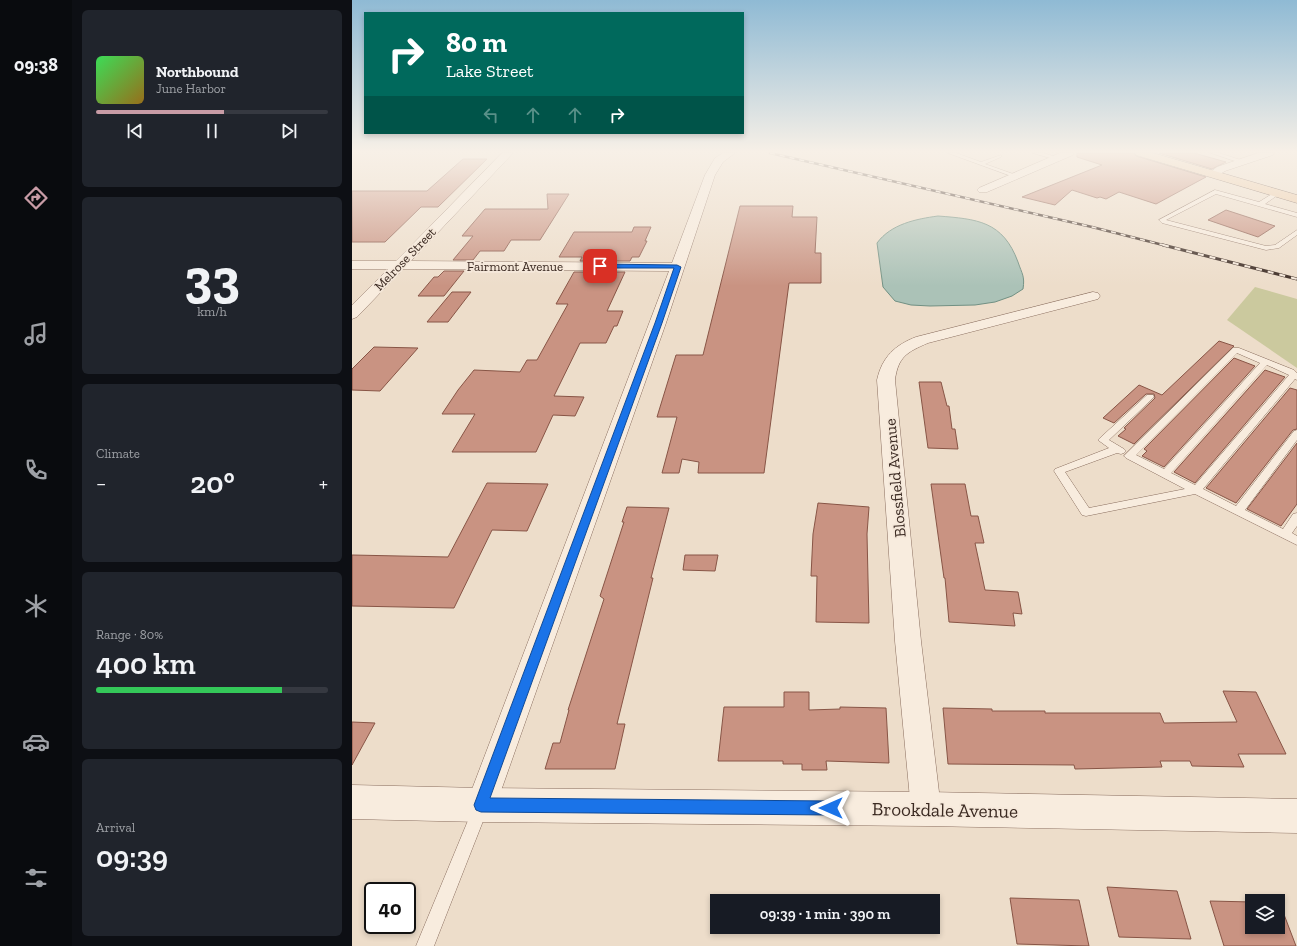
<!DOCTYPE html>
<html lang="en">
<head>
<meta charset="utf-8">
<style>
	body { margin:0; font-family:"Zilla Slab",serif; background:#20242c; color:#f1f3f6; height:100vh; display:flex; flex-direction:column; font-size:15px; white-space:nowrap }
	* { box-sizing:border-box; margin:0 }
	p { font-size:13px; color:#9ea1a6 }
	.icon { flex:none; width:22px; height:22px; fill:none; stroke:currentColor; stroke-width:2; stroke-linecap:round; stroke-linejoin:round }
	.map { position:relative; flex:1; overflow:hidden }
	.sheet { display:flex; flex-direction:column; gap:10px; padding:10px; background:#0d0f14; width:280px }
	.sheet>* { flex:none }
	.banner { position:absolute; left:12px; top:12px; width:380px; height:122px; border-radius:0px; box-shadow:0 2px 6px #0003; background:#00695c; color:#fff; overflow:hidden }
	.buttons { position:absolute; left:893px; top:894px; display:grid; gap:8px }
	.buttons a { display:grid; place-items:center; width:40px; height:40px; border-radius:0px; background:#171b24; box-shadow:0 2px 6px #0003; font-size:20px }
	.speed { position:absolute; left:12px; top:882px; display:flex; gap:8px; font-size:20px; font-weight:700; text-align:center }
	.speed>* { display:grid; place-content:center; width:52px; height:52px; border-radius:50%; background:#171b24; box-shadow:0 2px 6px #0003; line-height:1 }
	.speed .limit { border:2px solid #111; border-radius:6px; background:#fff; color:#111 }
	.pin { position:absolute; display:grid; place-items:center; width:34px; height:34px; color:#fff; margin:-17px; border-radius:8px; box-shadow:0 2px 6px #0006 }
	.me { position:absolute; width:44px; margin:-22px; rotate:270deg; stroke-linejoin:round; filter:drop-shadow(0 0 3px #0008) }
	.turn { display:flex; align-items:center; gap:14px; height:84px; padding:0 16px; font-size:18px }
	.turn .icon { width:52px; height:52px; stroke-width:2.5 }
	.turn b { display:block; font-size:28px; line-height:34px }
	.lanes { display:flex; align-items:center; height:38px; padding:0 16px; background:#0003; justify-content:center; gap:20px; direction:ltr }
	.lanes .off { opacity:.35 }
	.big { font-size:30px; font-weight:600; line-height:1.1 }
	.sheet .widget { flex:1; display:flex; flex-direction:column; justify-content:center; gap:6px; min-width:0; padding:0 14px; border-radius:6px; background:#20242c }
	.sheet .dial { align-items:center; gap:0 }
	.dial b { font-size:52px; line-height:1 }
	.song { display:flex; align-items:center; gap:12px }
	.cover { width:48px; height:48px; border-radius:6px; background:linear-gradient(135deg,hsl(130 70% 55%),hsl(40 70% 35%)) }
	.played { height:4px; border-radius:2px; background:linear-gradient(90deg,#c89ca6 55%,#363941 55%) }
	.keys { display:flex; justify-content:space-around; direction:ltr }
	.heat { display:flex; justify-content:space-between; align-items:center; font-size:22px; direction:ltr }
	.charge { height:6px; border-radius:3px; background:linear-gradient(90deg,#34c759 80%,#363941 0) }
	.trip { position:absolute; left:358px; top:894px; width:230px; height:40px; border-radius:0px; background:#171b24; box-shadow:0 2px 6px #0003; font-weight:600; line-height:40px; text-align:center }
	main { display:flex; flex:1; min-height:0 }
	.tabs { display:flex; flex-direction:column; width:72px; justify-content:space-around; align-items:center; background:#090b0e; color:#9ea1a6 }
	.tabs .icon { width:28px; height:28px }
	.tabs .on { color:#c89ca6 }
	.tabs b { font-size:18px; color:#f1f3f6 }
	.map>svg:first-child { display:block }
</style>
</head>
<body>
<main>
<nav class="tabs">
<b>09:38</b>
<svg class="icon on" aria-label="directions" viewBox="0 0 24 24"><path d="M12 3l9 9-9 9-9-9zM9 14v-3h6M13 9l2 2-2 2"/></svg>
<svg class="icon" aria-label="music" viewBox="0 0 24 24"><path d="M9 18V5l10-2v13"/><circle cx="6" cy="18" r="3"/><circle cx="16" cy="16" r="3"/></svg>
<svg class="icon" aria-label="phone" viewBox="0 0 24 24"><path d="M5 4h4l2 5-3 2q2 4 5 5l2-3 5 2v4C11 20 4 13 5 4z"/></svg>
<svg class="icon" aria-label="climate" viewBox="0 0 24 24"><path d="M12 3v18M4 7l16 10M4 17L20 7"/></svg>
<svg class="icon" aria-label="car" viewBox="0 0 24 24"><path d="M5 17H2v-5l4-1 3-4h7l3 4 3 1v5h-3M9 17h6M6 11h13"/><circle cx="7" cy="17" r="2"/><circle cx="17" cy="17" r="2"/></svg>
<svg class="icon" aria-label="filters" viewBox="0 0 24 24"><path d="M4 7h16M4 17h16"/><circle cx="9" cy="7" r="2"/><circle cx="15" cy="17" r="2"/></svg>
</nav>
<section class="sheet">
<div class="widget">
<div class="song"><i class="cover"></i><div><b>Northbound</b><p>June Harbor</p></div></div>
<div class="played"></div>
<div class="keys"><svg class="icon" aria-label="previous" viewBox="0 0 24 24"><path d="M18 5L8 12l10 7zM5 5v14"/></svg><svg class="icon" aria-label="pause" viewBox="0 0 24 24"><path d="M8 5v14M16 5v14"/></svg><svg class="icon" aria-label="next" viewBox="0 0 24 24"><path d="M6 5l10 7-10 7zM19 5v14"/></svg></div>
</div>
<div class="widget dial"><b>33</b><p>km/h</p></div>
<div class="widget"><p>Climate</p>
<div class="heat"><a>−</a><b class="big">20°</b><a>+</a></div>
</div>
<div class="widget"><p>Range · 80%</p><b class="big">400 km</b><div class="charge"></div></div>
<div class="widget"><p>Arrival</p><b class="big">09:39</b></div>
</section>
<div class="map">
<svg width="945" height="946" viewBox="0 0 945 946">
	<rect width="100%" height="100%" fill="#edddca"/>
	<polygon fill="#cbc99e" points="903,287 945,299 945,368 875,320"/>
	<path fill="#abc2b7" stroke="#719083" d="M586,216C625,219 651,221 666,262C670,274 673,276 671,289L660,296L643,302L623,305L578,306L559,305L543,301L531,287L525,243C539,224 564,219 586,216Z"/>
	<g fill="#c99382" stroke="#885546">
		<polygon points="725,153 782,153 784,156 854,177 804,204 767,192 754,199 748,197 745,198 720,190 703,205 670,197 750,165 725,157"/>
		<polygon points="807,153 842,153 874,162 860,169"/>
		<polygon points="111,159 135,159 86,207 69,207 33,242 0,242 0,191 75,191"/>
		<polygon points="195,194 217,194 188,240 159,240 152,251 128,251 121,260 101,260 121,236 110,236 133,209 196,209"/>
		<polygon points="388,206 441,206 440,217 465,217 463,253 469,253 469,283 437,283 412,473 346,473 347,462 330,459 327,473 310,473 325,417 305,417 324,355 351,355"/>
		<polygon points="874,210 923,226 906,237 856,220"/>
		<polygon points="282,227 299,227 293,241 295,241 287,257 280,257 278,261 228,261 230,257 207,257 222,232 280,232"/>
		<polygon points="92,271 112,271 92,296 66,296 82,277 86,277"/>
		<polygon points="222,272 273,272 255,311 271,311 265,326 262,326 254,343 228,343 202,396 232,397 223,416 201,415 184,452 100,452 123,414 90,414 106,390 122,370 168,372 175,360 185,360 216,304 204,304"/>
		<polygon points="100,292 119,292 96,322 75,322"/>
		<polygon points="867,341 882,346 782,444 766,436 774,429 772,428 803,398 802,394 794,394 762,423 751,418 787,385 810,395"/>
		<polygon points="22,347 66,348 28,391 0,390 0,369"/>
		<polygon points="882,358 903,366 812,467 790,456 795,451 792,449"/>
		<polygon points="913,370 933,377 843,483 822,472"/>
		<polygon points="567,382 589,382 595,406 597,406 600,429 603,429 606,449 576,448"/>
		<polygon points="938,388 945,390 945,429 941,430 884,503 854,488"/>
		<polygon points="945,443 945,504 929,526 895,509"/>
		<polygon points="135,483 196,484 175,531 140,530 102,608 0,606 0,555 96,557"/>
		<polygon points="579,484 613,484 619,516 626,516 632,543 623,543 633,590 666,592 670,614 661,613 663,626 597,622 593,578 592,578"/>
		<polygon points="466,503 517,507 515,534 517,623 464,622 465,576 459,576 461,534"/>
		<polygon points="275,507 317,508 299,578 301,578 265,724 273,724 263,769 193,769 201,743 208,743 217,710 216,710 252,599 248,596 272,522 270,522"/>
		<polygon points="333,555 366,555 363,571 331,570"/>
		<polygon points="871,691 904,692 934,754 886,754 892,767 840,766 838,761 808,761 810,767 723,769 722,765 596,764 591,708 640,709 640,711 693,711 693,713 808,713 812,723 885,722"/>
		<polygon points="432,692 457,692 457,710 488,709 488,707 534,708 537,763 474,761 475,770 450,770 450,764 431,764 431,761 366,761 372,707 432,707"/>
		<polygon points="0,722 23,723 0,765"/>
		<polygon points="755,887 825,891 839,939 767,937"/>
		<polygon points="658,898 727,900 737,946 665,944"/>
		<polygon points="858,901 900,902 900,927 926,927 926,904 928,904 944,946 872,946"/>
	</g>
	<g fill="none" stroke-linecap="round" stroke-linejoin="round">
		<g stroke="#8a6e5f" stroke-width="1">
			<g id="service">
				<polygon points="596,153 604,153 629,162 649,155 649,157 633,164 667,176 662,177"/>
				<polygon points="681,153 691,153 708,158 705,160"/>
				<polygon points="859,153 867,153 895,162 892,164"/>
				<polygon points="863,190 907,202 923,192 927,192 927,194 913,204 945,213 945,217 864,194 814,220 914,246 923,245 945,230 945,235 927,248 914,250 810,223 807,220"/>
				<path d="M881,348H887L942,370L945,373V380L943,379L851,489L884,506L942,431L945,430V440L893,510L931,529L941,514L945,513V526L940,533L945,536V545L843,494L734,516L730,515L702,471L703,469L757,448L746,440L748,438L795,395H801L802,397L757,440L772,449L774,451L772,453L769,454L765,453L713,472L737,508L833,489L774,458L772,456ZM885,353L908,363L812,469L784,455ZM915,365L937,375L843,485L819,473Z"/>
				<polygon points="127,803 132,806 135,811 82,946 64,946 122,806"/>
			</g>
		</g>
		<g stroke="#8a6e5f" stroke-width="1">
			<g id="minor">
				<polygon points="150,153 161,153 59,261 320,263 353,175 363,158 371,153 383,153 371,162 363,175 314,323 144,805 140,816 129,820 118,816 114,805 317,271 51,269 5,317 0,319 0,305 36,269 0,269 0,261 44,261"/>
				<polygon points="708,153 722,153 721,155 635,192 627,192 625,190 627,188"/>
				<polygon points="906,153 922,153 921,155 873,171 865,176 857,176 856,174 865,167"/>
				<path d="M741,292L746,293L748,296L746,299L576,343C555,352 546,357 543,380L569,641L589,809L585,820L574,824L563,820L559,809L543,641L525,380C530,357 543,345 564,337Z"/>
			</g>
		</g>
		<g stroke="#8a6e5f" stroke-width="1">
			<polygon id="tertiary" points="0,785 129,788 574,792 945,799 945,833 574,826 129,822 0,819"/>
		</g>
		<g stroke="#583e33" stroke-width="1">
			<polygon id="primary" points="783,153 801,153 945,195 945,203 784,155"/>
		</g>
		<use href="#service" fill="#f8ecde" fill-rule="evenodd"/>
		<use href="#minor" fill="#f8ecde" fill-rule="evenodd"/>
		<use href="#tertiary" fill="#f8ecde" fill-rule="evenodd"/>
		<use href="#primary" fill="#edcaa5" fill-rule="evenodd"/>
		<g stroke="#3b2a22" stroke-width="2.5">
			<polyline id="rail-far1" points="418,153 740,227 815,246"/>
		</g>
		<g stroke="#3b2a22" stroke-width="3">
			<polyline id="rail" points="811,245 945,279"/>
		</g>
		<use href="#rail-far1" stroke="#f5e8da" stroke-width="1.5" stroke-dasharray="5" stroke-linecap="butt"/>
		<use href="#rail" stroke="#f5e8da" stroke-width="2" stroke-dasharray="6" stroke-linecap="butt"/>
	</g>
	<linearGradient id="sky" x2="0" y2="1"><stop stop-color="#8fbad4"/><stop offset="0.53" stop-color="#f7f0e7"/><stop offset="1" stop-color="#f7f0e7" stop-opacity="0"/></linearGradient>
	<rect width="945" height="286" fill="url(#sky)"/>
	<polygon fill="#1a73e8" stroke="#114b97" points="248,264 325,265 329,267 310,323 138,798 479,801 483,803 485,808 483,813 479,815 129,812 124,810 122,805 303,323 322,268 246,268 245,266"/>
	<g text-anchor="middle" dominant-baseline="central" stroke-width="3.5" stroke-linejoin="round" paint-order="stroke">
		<g font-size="13" fill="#3b2a22" stroke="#f5e8da">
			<text transform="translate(53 259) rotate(-46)">Melrose Street</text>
			<text x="163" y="266">Fairmont Avenue</text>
		</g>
		<g font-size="16" fill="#3b2a22" stroke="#f5e8da">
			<text transform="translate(543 478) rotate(-95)">Blossfield Avenue</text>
		</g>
		<g font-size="19" fill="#3b2a22" stroke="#f5e8da">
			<text transform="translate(593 810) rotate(1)">Brookdale Avenue</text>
		</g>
	</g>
</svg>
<div class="buttons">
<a><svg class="icon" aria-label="layers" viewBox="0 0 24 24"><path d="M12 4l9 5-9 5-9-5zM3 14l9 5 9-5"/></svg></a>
</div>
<div class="speed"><div class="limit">40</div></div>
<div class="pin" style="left:248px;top:266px;background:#d93025"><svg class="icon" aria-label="arrive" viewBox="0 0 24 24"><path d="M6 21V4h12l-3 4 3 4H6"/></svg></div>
<svg class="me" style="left:479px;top:808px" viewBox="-20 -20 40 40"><path d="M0-17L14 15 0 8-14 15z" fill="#1a73e8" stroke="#fff" stroke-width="4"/></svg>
<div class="trip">09:39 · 1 min · 390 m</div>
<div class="banner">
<div class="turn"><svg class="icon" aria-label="right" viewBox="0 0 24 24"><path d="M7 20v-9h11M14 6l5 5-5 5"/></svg><div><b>80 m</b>Lake Street</div></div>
<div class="lanes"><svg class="icon off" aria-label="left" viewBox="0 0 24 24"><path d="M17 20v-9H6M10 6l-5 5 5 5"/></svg><svg class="icon off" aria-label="ahead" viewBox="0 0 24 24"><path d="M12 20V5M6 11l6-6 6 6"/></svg><svg class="icon off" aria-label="ahead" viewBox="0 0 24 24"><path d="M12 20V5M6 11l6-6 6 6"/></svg><svg class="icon" aria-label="right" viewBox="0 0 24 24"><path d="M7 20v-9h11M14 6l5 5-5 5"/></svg></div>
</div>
</div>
</main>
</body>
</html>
